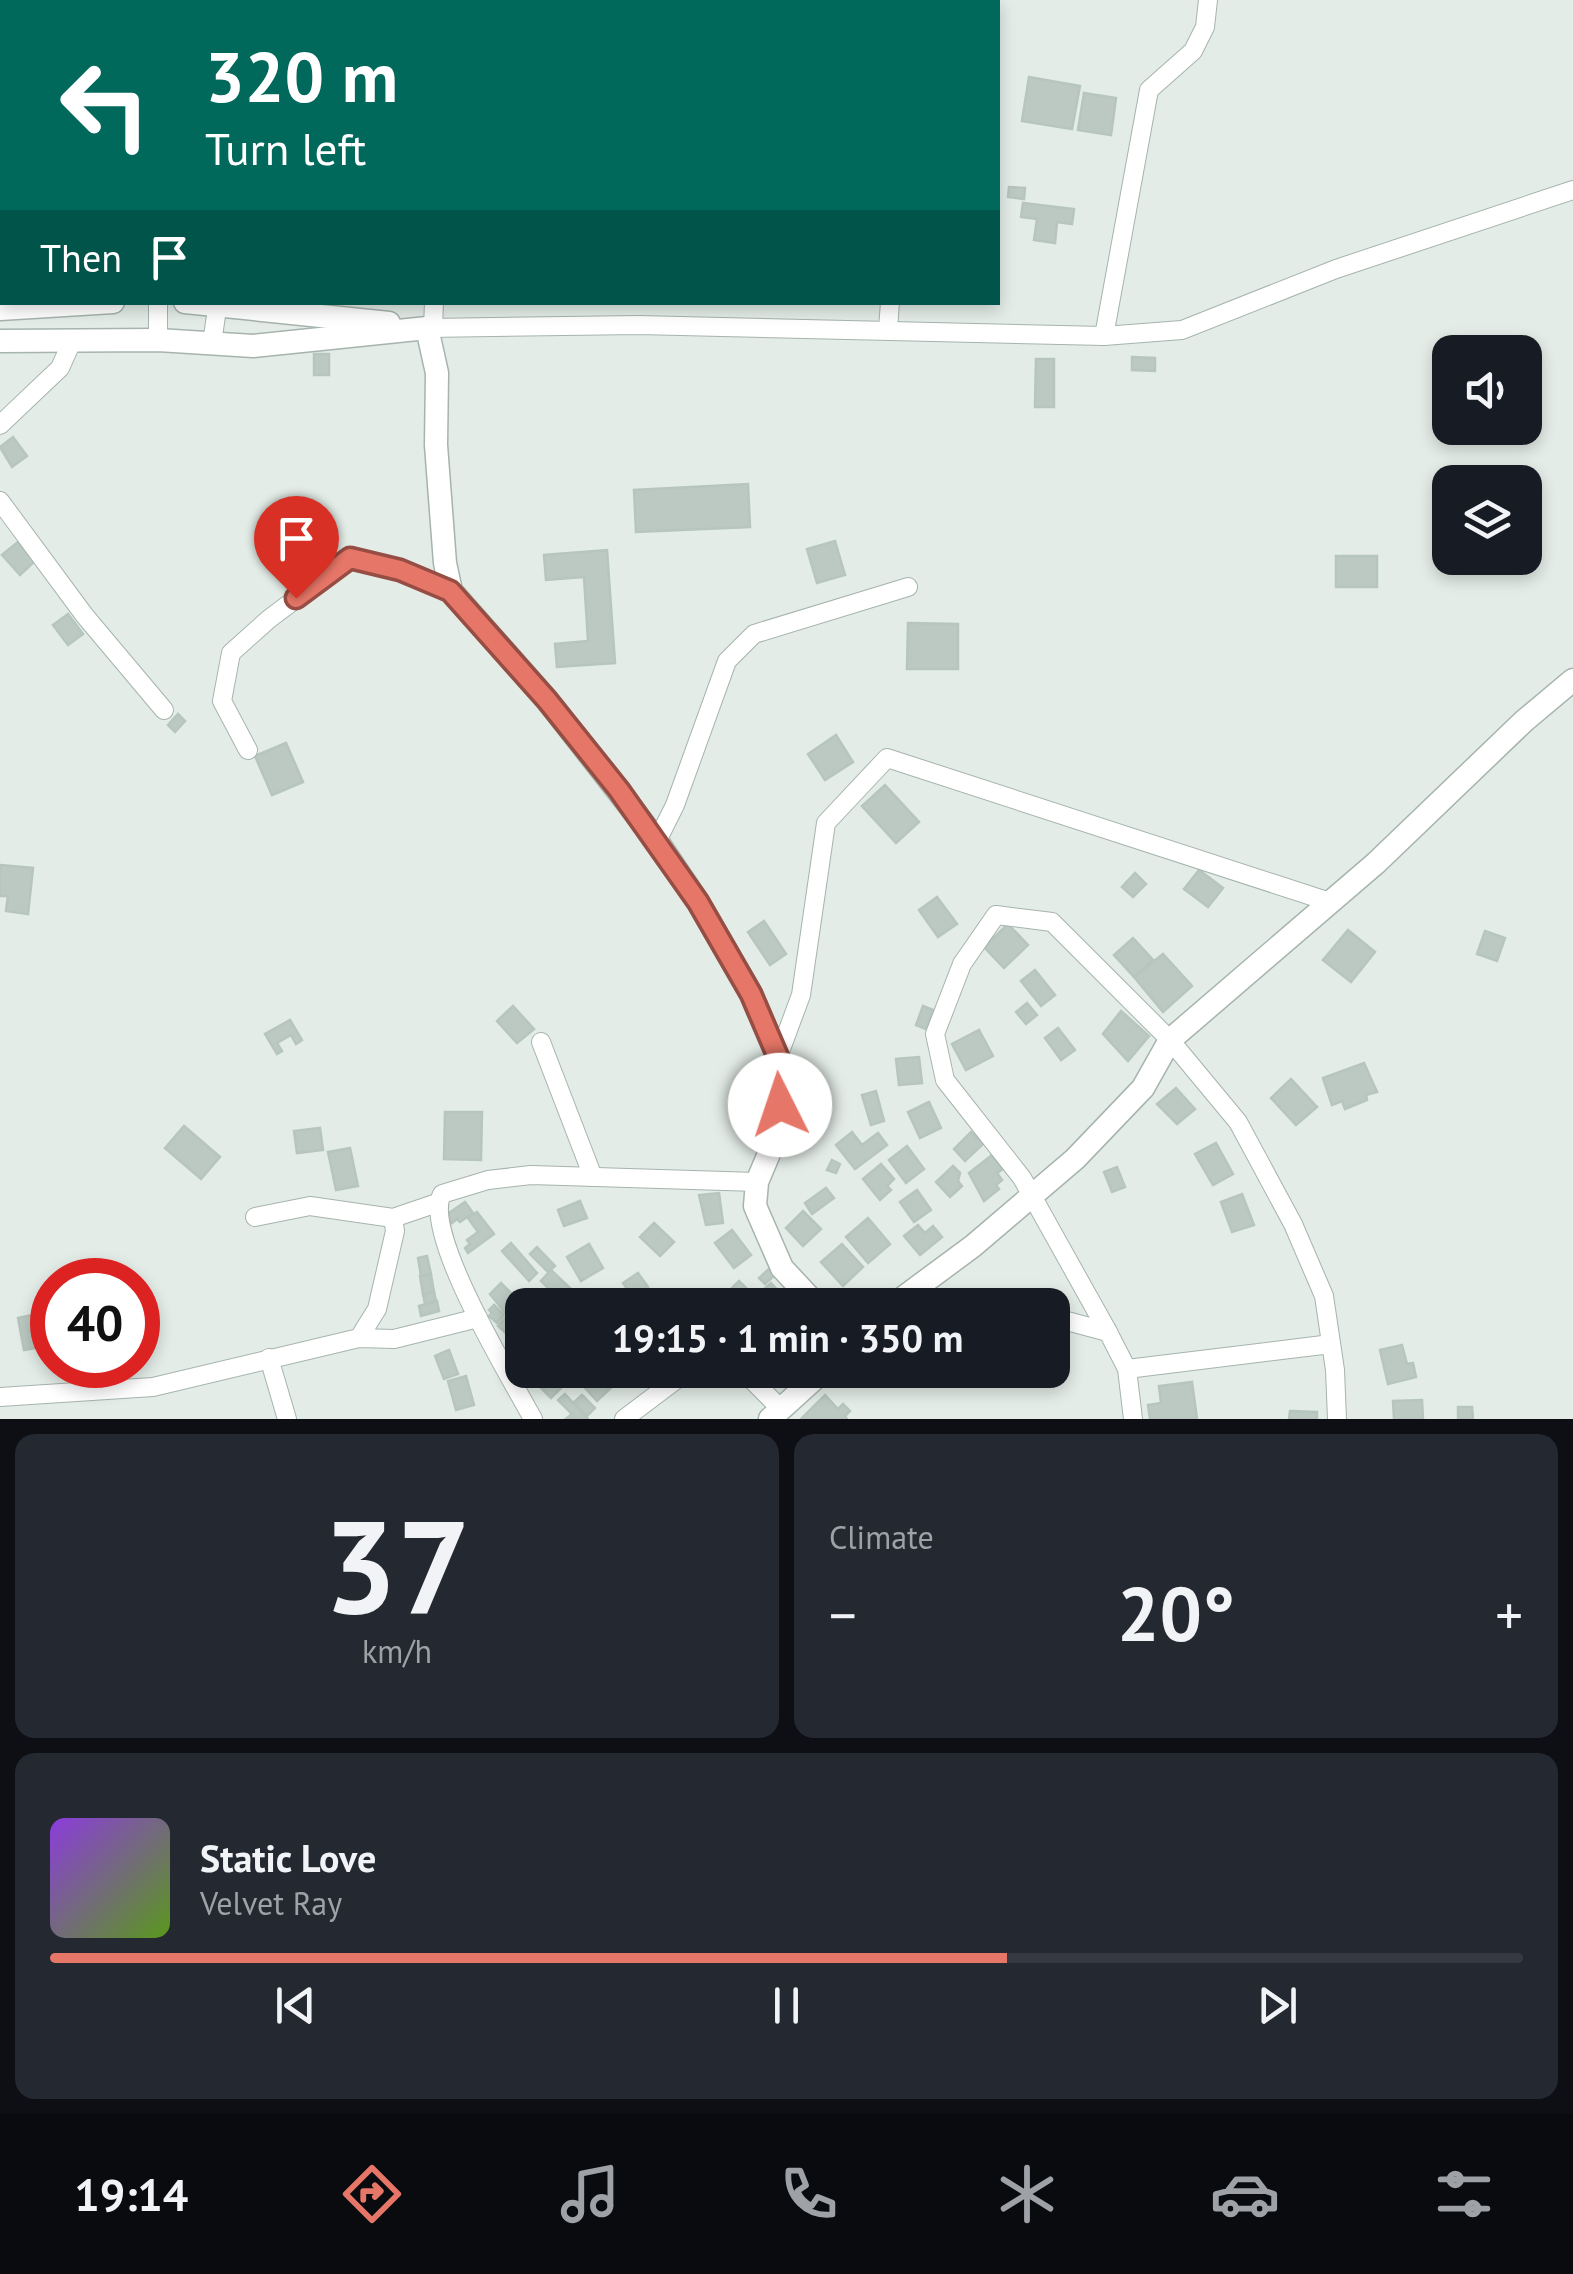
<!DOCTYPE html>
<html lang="en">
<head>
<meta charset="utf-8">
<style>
	body { margin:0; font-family:"PT Sans",sans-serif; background:#242831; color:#f1f3f6; height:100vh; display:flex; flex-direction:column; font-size:38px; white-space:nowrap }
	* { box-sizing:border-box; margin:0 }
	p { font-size:32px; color:#9ea1a6 }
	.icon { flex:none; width:55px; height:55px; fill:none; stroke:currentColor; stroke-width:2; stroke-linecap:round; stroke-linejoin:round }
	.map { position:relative; height:1419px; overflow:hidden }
	.details { display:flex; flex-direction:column; gap:15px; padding:15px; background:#0d0f14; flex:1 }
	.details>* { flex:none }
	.hud { position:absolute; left:0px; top:0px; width:1000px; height:305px; box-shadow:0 5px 15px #0003; background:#00695c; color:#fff; overflow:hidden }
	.fabs { position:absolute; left:1432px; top:335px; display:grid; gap:20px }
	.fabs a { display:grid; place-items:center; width:110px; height:110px; border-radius:20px; background:#171b24; box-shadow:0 5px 15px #0003; font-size:50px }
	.speed { position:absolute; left:30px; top:1258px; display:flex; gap:20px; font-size:50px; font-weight:700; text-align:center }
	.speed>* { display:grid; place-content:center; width:130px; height:130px; border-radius:50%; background:#171b24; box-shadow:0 5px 15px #0003; line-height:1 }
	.speed .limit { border:15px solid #d22; background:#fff; color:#111 }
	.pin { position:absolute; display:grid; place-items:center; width:85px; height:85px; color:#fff; margin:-102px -42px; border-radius:50% 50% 50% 0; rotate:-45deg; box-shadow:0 0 10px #0007 }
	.pin .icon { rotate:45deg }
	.me { position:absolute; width:110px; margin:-55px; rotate:356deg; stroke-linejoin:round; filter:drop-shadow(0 0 8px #0008) }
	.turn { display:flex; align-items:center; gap:35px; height:210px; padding:0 40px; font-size:45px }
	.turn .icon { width:130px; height:130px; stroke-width:2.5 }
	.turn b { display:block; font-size:70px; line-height:85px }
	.then { display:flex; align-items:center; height:95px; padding:0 40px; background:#0003; gap:20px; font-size:38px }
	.big { font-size:75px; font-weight:700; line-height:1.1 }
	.details .card { flex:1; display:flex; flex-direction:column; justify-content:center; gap:15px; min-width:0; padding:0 35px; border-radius:20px; background:#242831 }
	.details .dial { align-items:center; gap:0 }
	.dial b { font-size:130px; line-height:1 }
	.song { display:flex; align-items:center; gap:30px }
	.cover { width:120px; height:120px; border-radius:15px; background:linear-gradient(135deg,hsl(270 70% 55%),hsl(90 70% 35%)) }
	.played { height:10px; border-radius:5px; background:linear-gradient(90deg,#e67667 65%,#363941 65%) }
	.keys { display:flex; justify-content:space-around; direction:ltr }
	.heat { display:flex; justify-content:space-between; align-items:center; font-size:55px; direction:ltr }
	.details .tiles { flex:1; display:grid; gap:15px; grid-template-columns:1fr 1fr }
	.card:last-child { grid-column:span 2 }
	.trip { position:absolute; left:505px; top:1288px; width:565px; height:100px; border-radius:20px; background:#171b24; box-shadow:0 5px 15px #0003; font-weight:700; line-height:100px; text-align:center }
	.menu { display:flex; height:160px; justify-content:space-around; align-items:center; background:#090b0e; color:#9ea1a6 }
	.menu .icon { width:70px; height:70px }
	.menu .active { color:#e67667 }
	.menu b { font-size:45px; color:#f1f3f6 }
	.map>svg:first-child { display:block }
</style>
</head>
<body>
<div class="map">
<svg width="1573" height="1419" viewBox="0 0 1573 1419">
	<rect width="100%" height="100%" fill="#e3ece7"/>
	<g fill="#bcc9c2" stroke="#b6c5bd" stroke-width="2.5">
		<polygon points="1029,77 1080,86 1072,129 1022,121"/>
		<polygon points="1084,93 1116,98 1111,135 1078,130"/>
		<polygon points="1009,187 1025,188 1024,199 1008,197"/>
		<polygon points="1023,203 1074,209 1072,224 1057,222 1055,243 1034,240 1037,219 1021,217"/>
		<rect x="314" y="354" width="15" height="21"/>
		<polygon points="1132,357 1155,358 1155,371 1132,370"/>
		<polygon points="1036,359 1054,359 1054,407 1035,407"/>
		<polygon points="13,437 27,456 12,467 0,447"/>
		<polygon points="748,484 750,527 636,532 634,490"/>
		<polygon points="835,541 845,575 817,583 807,549"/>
		<polygon points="18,542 35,561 20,575 2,555"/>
		<polygon points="607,550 615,663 557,667 555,644 588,641 584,577 546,580 544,555"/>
		<rect x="1336" y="556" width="41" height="31"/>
		<polygon points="68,614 83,634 68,645 53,625"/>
		<polygon points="908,623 958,624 958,669 907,669"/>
		<polygon points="178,714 185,721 175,732 168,725"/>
		<polygon points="836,735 853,762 825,780 808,754"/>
		<polygon points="286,743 303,782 272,795 255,756"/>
		<polygon points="885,785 919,822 896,843 862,806"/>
		<polygon points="0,865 33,868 28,914 6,911 8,896 0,896"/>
		<polygon points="1199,870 1223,888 1208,907 1184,889"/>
		<polygon points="1135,873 1146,884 1133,897 1122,887"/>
		<polygon points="937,897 957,924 938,937 919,910"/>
		<polygon points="764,921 786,954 770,965 748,932"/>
		<polygon points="1008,924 1028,945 1004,968 984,947"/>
		<polygon points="1348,930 1375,952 1351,982 1323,960"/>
		<polygon points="1485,931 1505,938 1497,961 1477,954"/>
		<polygon points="1133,938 1153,960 1134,977 1114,955"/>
		<polygon points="1163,954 1192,986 1163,1012 1134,977"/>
		<polygon points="1035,970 1055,995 1041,1006 1021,981"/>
		<polygon points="1027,1003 1037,1015 1026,1024 1016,1012"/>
		<polygon points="513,1006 534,1029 517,1043 497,1021"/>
		<polygon points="923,1006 933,1010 926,1029 916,1025"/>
		<polygon points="1121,1011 1149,1036 1128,1061 1103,1034"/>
		<polygon points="290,1020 302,1040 296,1044 291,1035 277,1043 282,1051 277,1054 265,1034"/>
		<polygon points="1058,1028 1075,1050 1061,1060 1045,1038"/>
		<polygon points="979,1030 993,1056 966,1070 952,1044"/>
		<polygon points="919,1057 922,1083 899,1085 896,1059"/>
		<polygon points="1364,1063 1377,1092 1366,1095 1367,1100 1345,1109 1342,1101 1332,1105 1323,1078"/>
		<polygon points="1291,1079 1317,1107 1296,1125 1271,1098"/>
		<polygon points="1176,1088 1195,1109 1177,1124 1157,1104"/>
		<polygon points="876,1091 884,1121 871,1125 862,1095"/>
		<polygon points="929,1102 941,1128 920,1138 908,1112"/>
		<polygon points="445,1112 482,1112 481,1160 444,1159"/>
		<polygon points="184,1126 220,1157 201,1179 165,1148"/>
		<polygon points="320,1128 323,1150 297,1153 294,1131"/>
		<polygon points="852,1132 862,1145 878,1133 887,1145 855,1169 836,1145"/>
		<polygon points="971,1132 983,1144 965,1161 954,1149"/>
		<polygon points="1216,1143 1233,1174 1213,1185 1195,1154"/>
		<polygon points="907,1146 924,1169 906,1183 889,1160"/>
		<polygon points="350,1148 358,1186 336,1190 328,1152"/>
		<polygon points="992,1155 1003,1169 997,1173 1002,1180 996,1185 999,1189 984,1201 969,1173"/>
		<polygon points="832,1160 840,1164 836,1173 827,1170"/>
		<polygon points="881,1164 894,1179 887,1186 891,1190 880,1200 863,1179"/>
		<polygon points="953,1166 960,1173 958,1181 962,1186 950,1197 936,1182"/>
		<polygon points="1117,1167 1125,1187 1112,1192 1104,1172"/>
		<polygon points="826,1188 834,1198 812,1214 805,1203"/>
		<polygon points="917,1190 931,1210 914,1222 900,1202"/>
		<polygon points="719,1193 723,1223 706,1225 699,1195"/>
		<polygon points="1242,1194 1254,1225 1232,1232 1221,1202"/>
		<polygon points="580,1201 587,1218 564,1226 558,1210"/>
		<polygon points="465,1202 473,1213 460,1222 457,1219 452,1223 446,1215"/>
		<polygon points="803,1211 821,1229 803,1246 786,1228"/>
		<polygon points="477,1212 494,1234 468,1253 465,1248 470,1244 467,1240 478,1232 468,1218"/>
		<polygon points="868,1218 890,1244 868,1263 846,1237"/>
		<polygon points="654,1223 674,1242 660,1256 640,1237"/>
		<polygon points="918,1225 925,1233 933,1226 942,1237 920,1255 904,1236"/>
		<polygon points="732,1230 751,1255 734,1268 715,1243"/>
		<polygon points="511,1243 537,1273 529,1281 502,1251"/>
		<polygon points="589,1244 603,1268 581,1281 567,1257"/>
		<polygon points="842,1244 863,1267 843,1286 821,1262"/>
		<polygon points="537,1247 555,1266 548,1272 530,1254"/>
		<polygon points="427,1256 431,1274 421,1276 418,1258"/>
		<polygon points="770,1268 776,1274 765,1284 759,1278"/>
		<polygon points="551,1270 571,1289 560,1300 541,1281"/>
		<polygon points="638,1273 648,1287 633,1297 623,1283"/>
		<polygon points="431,1275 434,1292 423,1294 420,1276"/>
		<polygon points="739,1281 748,1290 733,1305 724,1296"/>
		<polygon points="501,1283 519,1301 506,1314 490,1294"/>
		<polygon points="771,1283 791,1305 776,1305 762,1291"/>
		<polygon points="790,1286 803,1300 797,1305 792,1305 782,1294"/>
		<polygon points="434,1292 436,1301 425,1304 423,1294"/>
		<polygon points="437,1301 439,1311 421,1316 419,1306"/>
		<polygon points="521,1301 525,1305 522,1305 522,1320 508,1335 498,1326"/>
		<polygon points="494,1305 504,1315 497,1323 489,1316 492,1313 489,1310"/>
		<polygon points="52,1311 52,1345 24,1350 18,1318"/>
		<polygon points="1402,1345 1407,1364 1413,1363 1416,1377 1388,1384 1380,1350"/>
		<polygon points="449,1350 458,1374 444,1379 435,1356"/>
		<polygon points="537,1370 567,1370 573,1376 551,1398 530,1377"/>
		<polygon points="588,1370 600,1370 614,1385 597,1401 578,1380"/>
		<polygon points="911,1370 942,1370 916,1381"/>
		<polygon points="466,1376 474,1405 456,1410 448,1381"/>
		<polygon points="1192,1382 1197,1419 1150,1419 1148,1405 1161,1403 1159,1386"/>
		<polygon points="565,1394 588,1419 567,1418 572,1414 558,1400"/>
		<polygon points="582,1395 595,1408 587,1416 574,1402"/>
		<polygon points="825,1395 838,1409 843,1404 850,1411 845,1416 847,1419 801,1419"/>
		<polygon points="1422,1400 1423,1419 1394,1419 1393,1401"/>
		<polygon points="1458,1407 1472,1407 1473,1419 1458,1419"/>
		<polygon points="1290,1411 1317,1412 1317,1419 1289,1419"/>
	</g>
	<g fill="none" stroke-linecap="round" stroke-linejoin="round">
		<g stroke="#a6b4ad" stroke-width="20">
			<g id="minor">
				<polyline points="892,0 892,2"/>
				<polyline points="230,2 230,0"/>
				<polyline points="686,2 687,0"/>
				<polyline points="0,77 2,76"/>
				<polyline points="158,302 158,340"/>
				<polyline points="427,328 639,325 1104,336 1182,330 1336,269 1573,190"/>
				<polyline points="433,329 434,302"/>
				<polyline points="888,329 890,302"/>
				<polyline points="1104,336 1149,90 1193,51 1205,27 1208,0"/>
				<polyline points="212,343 218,302"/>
				<polyline points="0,425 60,368 73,339"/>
				<polyline points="0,501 85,616 164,710"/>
				<polyline points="248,750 222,701 231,653 269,619 350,558 400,571 451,591"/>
				<polyline points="657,841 675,805 727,661 754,634 908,587"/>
				<polyline points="541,1042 593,1177"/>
				<polyline points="778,1057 801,995 826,823 887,758 1330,902"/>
				<polyline points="255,1217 310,1206 393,1218 437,1203"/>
				<polyline points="1052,1317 1108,1332 1127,1369 1133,1419"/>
				<polyline points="1108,1332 1022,1178 945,1080 935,1034 962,964 996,915 1052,922 1170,1040 1238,1122 1293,1224 1324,1296 1335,1370 1337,1419"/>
				<polyline points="359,1338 377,1309 395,1231 393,1218"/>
				<polyline points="269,1358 287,1419"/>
				<polyline points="1127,1369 1331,1344"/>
				<polyline points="742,1370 781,1409"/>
				<polyline points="0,1397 153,1387 359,1338 394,1339 478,1318"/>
				<path d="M533,1419C511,1378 422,1233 442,1194L488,1180L531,1175L757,1182"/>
				<polyline points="624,1419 689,1370"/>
			</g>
		</g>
		<g stroke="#a6b4ad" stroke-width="25">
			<g id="tertiary">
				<polyline points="185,302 389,323"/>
				<polyline points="0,309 113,302"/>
				<polyline points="427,328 437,373 436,445 445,563 451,591 547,700 657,841 698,902 751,994 778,1057 780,1105 768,1156 757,1182 755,1206 782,1268 810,1298 825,1305"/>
				<polyline points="0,341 158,340 253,346 427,328"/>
				<polyline points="887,1305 896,1303 973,1246 1075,1159 1143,1088 1170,1040 1376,863 1524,721 1573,680"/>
				<polyline points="770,1419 824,1370"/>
			</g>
		</g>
		<use href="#minor" stroke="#fff" stroke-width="18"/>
		<use href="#tertiary" stroke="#fff" stroke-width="22"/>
	</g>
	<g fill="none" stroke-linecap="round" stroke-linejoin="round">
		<g stroke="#964d43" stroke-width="25">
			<polyline id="route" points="296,598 350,558 400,570 450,591 547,700 619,790 698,902 751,994 778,1057 780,1105"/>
		</g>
		<use href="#route" stroke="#e67667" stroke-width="18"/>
	</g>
</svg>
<div class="fabs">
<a><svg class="icon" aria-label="sound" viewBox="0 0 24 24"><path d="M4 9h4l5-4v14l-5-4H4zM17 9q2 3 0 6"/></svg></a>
<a><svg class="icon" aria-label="layers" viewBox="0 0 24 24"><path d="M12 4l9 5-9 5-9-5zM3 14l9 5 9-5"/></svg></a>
</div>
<div class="speed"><div class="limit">40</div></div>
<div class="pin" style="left:296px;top:598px;background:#d93025"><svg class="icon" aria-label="arrive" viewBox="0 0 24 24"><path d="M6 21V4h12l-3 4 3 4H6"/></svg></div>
<svg class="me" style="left:780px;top:1105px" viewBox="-20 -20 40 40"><circle r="19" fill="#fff"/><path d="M0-13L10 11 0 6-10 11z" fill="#e67667"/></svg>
<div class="trip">19:15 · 1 min · 350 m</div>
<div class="hud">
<div class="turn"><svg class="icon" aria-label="left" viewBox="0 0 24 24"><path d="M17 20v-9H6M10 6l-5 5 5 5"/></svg><div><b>320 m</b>Turn left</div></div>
<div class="then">Then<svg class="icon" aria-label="arrive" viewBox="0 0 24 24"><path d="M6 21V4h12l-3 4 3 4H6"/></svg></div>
</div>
</div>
<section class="details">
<div class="tiles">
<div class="card dial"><b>37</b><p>km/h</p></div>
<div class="card"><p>Climate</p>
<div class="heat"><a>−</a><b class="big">20°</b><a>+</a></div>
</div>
<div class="card">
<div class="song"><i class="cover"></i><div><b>Static Love</b><p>Velvet Ray</p></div></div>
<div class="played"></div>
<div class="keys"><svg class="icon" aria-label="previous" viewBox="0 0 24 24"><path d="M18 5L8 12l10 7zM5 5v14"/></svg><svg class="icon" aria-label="pause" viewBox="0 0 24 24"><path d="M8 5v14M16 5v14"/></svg><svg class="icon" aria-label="next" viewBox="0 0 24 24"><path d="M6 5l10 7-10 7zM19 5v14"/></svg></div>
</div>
</div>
</section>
<nav class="menu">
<b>19:14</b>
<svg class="icon active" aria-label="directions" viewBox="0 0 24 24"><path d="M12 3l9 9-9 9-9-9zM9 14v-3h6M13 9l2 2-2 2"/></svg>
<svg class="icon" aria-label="music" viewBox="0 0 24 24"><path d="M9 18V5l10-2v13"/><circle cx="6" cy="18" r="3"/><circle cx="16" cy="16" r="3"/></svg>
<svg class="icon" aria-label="phone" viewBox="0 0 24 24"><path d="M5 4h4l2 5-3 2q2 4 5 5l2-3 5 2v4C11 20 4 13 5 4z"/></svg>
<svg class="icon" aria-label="climate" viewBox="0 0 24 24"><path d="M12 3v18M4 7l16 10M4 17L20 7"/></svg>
<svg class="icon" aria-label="car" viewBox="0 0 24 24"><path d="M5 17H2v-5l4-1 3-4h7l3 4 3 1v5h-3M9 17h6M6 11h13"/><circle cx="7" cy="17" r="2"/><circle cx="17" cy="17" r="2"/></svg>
<svg class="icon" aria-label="filters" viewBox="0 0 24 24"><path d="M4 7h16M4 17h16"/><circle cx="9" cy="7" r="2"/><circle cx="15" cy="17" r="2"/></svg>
</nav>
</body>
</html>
